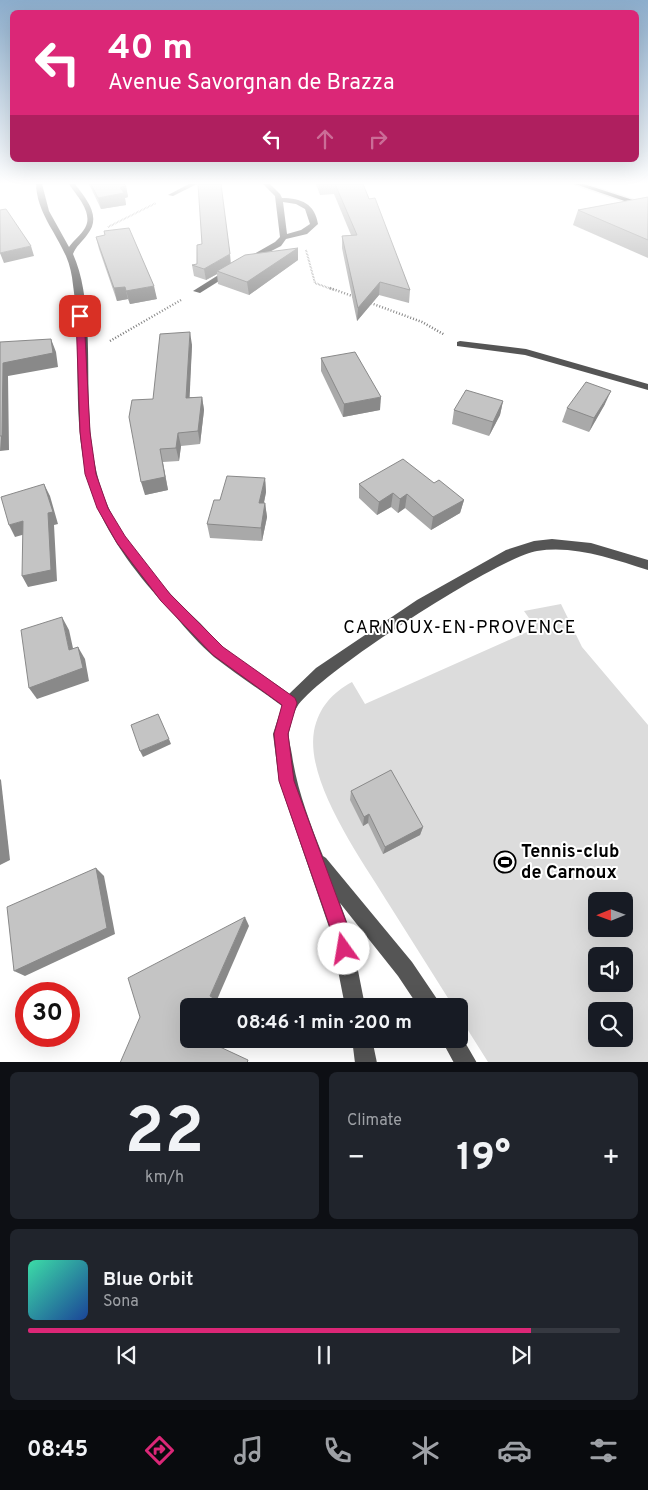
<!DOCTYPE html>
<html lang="en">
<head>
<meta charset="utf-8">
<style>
	body { margin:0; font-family:Overpass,sans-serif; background:#20242c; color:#f1f3f6; height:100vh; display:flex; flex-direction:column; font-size:19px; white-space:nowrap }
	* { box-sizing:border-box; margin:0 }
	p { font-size:16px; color:#9ea1a6 }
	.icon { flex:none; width:28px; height:28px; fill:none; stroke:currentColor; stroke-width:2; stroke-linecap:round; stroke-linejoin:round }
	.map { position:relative; height:1062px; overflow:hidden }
	.drawer { display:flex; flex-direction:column; gap:10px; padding:10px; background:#0d0f14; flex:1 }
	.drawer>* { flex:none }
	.top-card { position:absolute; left:10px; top:10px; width:629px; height:152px; border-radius:8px; box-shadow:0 5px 20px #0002; background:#db2777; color:#fff; overflow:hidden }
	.needle { width:32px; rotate:269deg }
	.buttons { position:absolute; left:588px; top:892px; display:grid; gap:10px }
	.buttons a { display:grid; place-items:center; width:45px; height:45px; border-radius:8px; background:#171b24; box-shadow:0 5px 20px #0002; font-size:25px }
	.speed { position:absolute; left:15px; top:982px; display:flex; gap:10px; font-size:25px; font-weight:700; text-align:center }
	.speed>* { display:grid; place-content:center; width:65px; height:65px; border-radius:50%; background:#171b24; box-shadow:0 5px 20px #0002; line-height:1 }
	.speed .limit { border:8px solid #d22; background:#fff; color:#111 }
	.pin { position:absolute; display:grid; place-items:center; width:42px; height:42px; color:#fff; margin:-21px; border-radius:10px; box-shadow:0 2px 8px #0006 }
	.me { position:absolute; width:55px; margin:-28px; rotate:347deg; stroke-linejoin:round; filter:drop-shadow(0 0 4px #0008) }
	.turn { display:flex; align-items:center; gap:18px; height:105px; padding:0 15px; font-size:22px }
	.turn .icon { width:65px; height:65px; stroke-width:2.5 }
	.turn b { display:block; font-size:35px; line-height:42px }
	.lanes { display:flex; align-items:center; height:48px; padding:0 15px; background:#0003; justify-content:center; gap:25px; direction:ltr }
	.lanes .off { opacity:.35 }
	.big { font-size:38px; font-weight:700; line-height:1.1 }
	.drawer .tile { flex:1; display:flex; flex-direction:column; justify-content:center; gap:8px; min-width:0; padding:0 18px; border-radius:8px; background:#20242c }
	.drawer .dial { align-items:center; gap:0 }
	.dial b { font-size:65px; line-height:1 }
	.song { display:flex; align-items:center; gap:15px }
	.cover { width:60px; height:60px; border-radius:8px; background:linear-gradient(135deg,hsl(160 70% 55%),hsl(220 70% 35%)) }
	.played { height:5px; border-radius:2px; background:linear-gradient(90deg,#db2777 85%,#363941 85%) }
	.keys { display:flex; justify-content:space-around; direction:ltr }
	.heat { display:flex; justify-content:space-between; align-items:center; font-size:28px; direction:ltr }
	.drawer .tiles { flex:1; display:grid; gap:10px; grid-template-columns:1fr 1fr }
	.tile:last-child { grid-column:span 2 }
	.trip { position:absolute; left:180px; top:998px; width:288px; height:50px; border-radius:8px; background:#171b24; box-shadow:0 5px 20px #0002; font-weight:700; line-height:50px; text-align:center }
	.dock { display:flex; height:80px; justify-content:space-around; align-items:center; background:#090b0e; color:#9ea1a6 }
	.dock .icon { width:35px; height:35px }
	.dock .active { color:#db2777 }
	.dock b { font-size:22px; color:#f1f3f6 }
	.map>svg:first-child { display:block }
</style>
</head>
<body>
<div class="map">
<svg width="648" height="1063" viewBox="0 0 648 1063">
	<rect width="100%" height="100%" fill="#fff"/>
	<path fill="#dcdcdc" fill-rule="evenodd" d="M561,604L582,647L648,725V1062H488L459,1016V1006H453C432,973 411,939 390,906C364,863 305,783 314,731C319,707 332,693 352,682L365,704L536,628L524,611ZM596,901H624V929H596ZM596,956H624V984H596ZM596,1011H624V1039H596Z"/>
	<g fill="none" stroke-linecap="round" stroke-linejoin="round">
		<g stroke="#dbdbdb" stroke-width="3">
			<polygon id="major" points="575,184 584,184 648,205 648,209"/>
		</g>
		<g stroke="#777" stroke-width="2" stroke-dasharray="0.5 1" stroke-linecap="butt">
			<polyline points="108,227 156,203"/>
			<polyline points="306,250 315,283 334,290"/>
		</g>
		<g stroke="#777" stroke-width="2.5" stroke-dasharray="1 2" stroke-linecap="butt">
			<polyline points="330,288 355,297"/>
			<polyline points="368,302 422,322 445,335"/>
			<polyline points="110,341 181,300"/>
		</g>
		<g fill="#555" fill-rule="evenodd">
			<path d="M36,184H42L49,211L69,247C74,240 81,235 85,228C94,213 76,195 69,184H75C87,200 102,217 87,235C82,242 76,246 73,254C92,296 87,362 89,408C90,437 93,466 103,494C121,544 162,587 200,623C208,631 215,640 224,648C245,664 268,678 289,694L316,668L417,600L506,550L534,541L552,539L591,543L648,560V570C612,559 575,545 537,551C500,556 316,675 297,707C293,713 291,725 289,732C288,739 291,748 292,755C297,790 310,823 323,856L326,858L412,962L437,999L440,1006H418L398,976L340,903L350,930L365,1006H345L330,930L279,781L273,734L282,706C259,689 236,674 214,657C200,645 187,630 175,616C131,569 90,517 82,451C74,396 81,340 73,285C72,275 70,265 66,256C55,231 37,212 36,184Z"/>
			<polygon points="189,184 197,184 173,196 168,195"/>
			<path d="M263,184H270L280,194L282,198C301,198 315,204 318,224L307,234L286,239L281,246L248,263H245V259L275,242L280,237L275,196ZM283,202L296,204L305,209L310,224L301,230L287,234Z"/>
			<polygon points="228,269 235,271 200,293 193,291"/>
			<polygon points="460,341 526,349 648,384 648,390 525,355 457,346 457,342"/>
			<polygon points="459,1032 477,1063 454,1063 441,1039 459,1039"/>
			<polygon points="352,1039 372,1039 377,1063 355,1063"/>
		</g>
		<use href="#major" fill="#000" fill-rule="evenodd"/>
	</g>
	<g fill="#a9a9a9">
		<polygon points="89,184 124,184 126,186 128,197 125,198 126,205 101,209"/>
		<polygon points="316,184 363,184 410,290 409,303 379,295 357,321 342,248 342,236 351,235 334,194 320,195"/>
		<polygon points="648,197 648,258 573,225 578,210"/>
		<polygon points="96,237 157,299 130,304 128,299 117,301 99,249"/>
		<polygon points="298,248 298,260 249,295 218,284 217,274 206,280 194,276 192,265 231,263"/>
		<polygon points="192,345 189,397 202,397 204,410 200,444 181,446 179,461 163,462 168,490 145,495 153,399"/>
		<polygon points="321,358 380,410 343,417 321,371"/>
		<polygon points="503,401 500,415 489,436 452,424 454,410"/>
		<polygon points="605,404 589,432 562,422 567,408"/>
		<polygon points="265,478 266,492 264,503 265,503 267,517 262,541 210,538 207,524 220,500"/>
		<polygon points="434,483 464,500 460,513 431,530 405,508 398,513 391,507 377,515 359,498 359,484"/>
		<polygon points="351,791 423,827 420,835 383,854 368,823 363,826 350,800"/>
	</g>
	<g fill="#898989">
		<polygon points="126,186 128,197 125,198 126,205 101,209 98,198 120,187"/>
		<polygon points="31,246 34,256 4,263 0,253"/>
		<polygon points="298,248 298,260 249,295 247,282"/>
		<polygon points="230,254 231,265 217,271 217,274 206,280 204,269"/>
		<polygon points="380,282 379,295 357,321 358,308"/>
		<polygon points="154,286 157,299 130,304 126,291"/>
		<polygon points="125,287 128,299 117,301 114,288"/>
		<polygon points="190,332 192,345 189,411 186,398"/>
		<polygon points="51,339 56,352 58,367 8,376 9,450 0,451 3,363"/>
		<polygon points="611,391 605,404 589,432 594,418"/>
		<polygon points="202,397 204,410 200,444 198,431"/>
		<polygon points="381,397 380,410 343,417 344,404"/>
		<polygon points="503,401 500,415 489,436 493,422"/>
		<polygon points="178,433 181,446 179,461 176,448"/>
		<polygon points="160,449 168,490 145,495 141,482"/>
		<polygon points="265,478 266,492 261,516 259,503"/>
		<polygon points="44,484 50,496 58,524 54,525 57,581 28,587 22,576"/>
		<polygon points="393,493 391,507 377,515 379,502"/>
		<polygon points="407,494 405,508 398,513 400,499"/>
		<polygon points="464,500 460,513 431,530 433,517"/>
		<polygon points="265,503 267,517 262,541 261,528"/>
		<polygon points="23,521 29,533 15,537 9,525"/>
		<polygon points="62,617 69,630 76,662 69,650"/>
		<polygon points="78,647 85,659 89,681 37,699 29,688"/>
		<polygon points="169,739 171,744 143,757 140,751"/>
		<polygon points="0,779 1,780 10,860 0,865"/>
		<polygon points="369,814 368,823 363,826 364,817"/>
		<polygon points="423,827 420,835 383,854 385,847"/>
		<polygon points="96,868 104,876 115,934 25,976 14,971"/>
		<polygon points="245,917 249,926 216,1002 210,996"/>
		<polygon points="218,1001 224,1006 216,1006"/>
		<polygon points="205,1039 213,1039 211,1043 205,1040"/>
	</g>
	<g fill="#c4c4c4" stroke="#898989">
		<polygon points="91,184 124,184 126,186 120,187 124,193 98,198"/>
		<polygon points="198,184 221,184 230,254 204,269 192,265 197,264 197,245 202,244"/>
		<polygon points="335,184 363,184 369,199 375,198 410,290 380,282 358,308 342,236 357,235"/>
		<polygon points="648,197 648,240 578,210"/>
		<polygon points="6,209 31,246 0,253 0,210"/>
		<polygon points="129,228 154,286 126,291 125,287 114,288 96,237 105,235 104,231"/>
		<polygon points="298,248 247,282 217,271 245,255"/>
		<polygon points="190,332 186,398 202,397 198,431 178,433 176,448 160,449 165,477 141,482 129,417 132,400 153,399 160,334"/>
		<polygon points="51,339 53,353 3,363 2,436 0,436 0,342"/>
		<polygon points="355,352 381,397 344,404 321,358"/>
		<polygon points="586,382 611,391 594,418 567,408"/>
		<polygon points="466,390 503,401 493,422 454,410"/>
		<polygon points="403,459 434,483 439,480 464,500 433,517 407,494 400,499 393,493 379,502 359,484"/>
		<polygon points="227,476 265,478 259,503 265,503 261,528 207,524 214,500 220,500"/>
		<polygon points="44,484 53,512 48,513 51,570 22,576 23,521 9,525 1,497"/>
		<polygon points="62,617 69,650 78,647 83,668 29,688 21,630"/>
		<polygon points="158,714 169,739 140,751 131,725"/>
		<polygon points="391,770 423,827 385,847 369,814 364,817 351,791"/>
		<polygon points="96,868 107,928 14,971 7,907"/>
		<polygon points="245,917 210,996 218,1001 216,1006 189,1006 189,1039 205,1039 205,1040 248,1060 247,1063 120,1063 140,1017 128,978"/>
	</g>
	<linearGradient id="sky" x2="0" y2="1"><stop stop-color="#8cadcc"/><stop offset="0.55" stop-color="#fff"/><stop offset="1" stop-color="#fff" stop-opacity="0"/></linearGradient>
	<rect width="648" height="333" fill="url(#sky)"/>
	<polygon fill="#db2777" stroke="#8e194d" points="80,313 84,316 90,432 96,474 108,508 125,536 170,594 223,647 295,698 297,703 288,734 294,781 349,930 353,949 350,955 344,958 338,955 331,930 279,781 274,734 282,705 213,655 161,601 117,543 97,508 85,474 80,432 76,316"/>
	<defs>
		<g id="stadium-ring" transform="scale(1.125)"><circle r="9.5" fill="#fff" stroke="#000" stroke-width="1.5"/><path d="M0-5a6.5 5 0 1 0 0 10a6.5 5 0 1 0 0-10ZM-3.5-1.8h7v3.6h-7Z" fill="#000"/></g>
	</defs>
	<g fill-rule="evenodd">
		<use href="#stadium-ring" x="505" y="862"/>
	</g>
	<g text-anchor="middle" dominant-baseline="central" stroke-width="4" stroke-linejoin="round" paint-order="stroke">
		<g font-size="18" letter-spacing="1" fill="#000" stroke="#fff">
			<text x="460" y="628">CARNOUX-EN-PROVENCE</text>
		</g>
		<g font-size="18" font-weight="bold" fill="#000" stroke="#fff" text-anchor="start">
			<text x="521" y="852">Tennis-club<tspan x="521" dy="21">de Carnoux</tspan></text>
		</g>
	</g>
</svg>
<div class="buttons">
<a><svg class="needle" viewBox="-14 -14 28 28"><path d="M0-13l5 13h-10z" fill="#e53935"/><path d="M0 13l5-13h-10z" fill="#9ea1a6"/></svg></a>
<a><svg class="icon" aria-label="sound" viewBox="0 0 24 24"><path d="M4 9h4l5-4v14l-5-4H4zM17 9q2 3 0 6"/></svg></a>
<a><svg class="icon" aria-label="search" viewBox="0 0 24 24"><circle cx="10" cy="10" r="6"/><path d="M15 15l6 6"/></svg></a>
</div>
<div class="speed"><div class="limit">30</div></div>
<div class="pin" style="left:80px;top:316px;background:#d93025"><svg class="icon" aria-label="arrive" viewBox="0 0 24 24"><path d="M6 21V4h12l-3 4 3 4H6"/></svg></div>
<svg class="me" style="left:344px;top:949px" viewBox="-20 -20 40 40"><circle r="19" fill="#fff"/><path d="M0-13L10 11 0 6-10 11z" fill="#db2777"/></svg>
<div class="trip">08:46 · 1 min · 200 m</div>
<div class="top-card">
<div class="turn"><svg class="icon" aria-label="left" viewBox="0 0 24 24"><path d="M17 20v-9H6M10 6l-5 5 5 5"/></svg><div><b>40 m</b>Avenue Savorgnan de Brazza</div></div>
<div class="lanes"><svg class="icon" aria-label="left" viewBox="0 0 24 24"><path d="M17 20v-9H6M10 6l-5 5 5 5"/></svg><svg class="icon off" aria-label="ahead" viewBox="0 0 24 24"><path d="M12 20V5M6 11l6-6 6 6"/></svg><svg class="icon off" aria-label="right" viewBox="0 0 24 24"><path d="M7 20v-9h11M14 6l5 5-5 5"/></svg></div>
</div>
</div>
<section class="drawer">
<div class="tiles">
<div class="tile dial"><b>22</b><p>km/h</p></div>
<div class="tile"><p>Climate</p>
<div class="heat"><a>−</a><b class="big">19°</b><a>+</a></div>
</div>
<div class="tile">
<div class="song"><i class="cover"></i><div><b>Blue Orbit</b><p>Sona</p></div></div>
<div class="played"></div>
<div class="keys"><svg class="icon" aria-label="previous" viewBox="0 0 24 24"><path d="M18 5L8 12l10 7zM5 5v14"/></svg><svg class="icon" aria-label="pause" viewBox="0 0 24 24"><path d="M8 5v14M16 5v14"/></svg><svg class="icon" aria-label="next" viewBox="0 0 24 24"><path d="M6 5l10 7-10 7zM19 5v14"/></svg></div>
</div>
</div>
</section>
<nav class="dock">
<b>08:45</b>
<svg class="icon active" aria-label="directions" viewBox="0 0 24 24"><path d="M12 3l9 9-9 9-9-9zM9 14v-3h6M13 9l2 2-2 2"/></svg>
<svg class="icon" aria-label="music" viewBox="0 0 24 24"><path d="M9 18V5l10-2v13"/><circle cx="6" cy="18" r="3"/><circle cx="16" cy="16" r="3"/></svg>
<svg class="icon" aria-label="phone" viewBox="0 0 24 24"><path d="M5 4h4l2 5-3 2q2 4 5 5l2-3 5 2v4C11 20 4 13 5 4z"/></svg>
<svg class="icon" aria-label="climate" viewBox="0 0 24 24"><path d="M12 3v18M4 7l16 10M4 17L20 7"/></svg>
<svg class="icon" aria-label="car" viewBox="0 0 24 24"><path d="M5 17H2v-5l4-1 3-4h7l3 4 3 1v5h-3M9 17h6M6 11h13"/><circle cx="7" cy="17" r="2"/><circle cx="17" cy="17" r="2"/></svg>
<svg class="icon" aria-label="filters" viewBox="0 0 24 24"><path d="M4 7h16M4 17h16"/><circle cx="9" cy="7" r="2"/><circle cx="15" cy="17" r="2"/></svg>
</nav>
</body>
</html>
